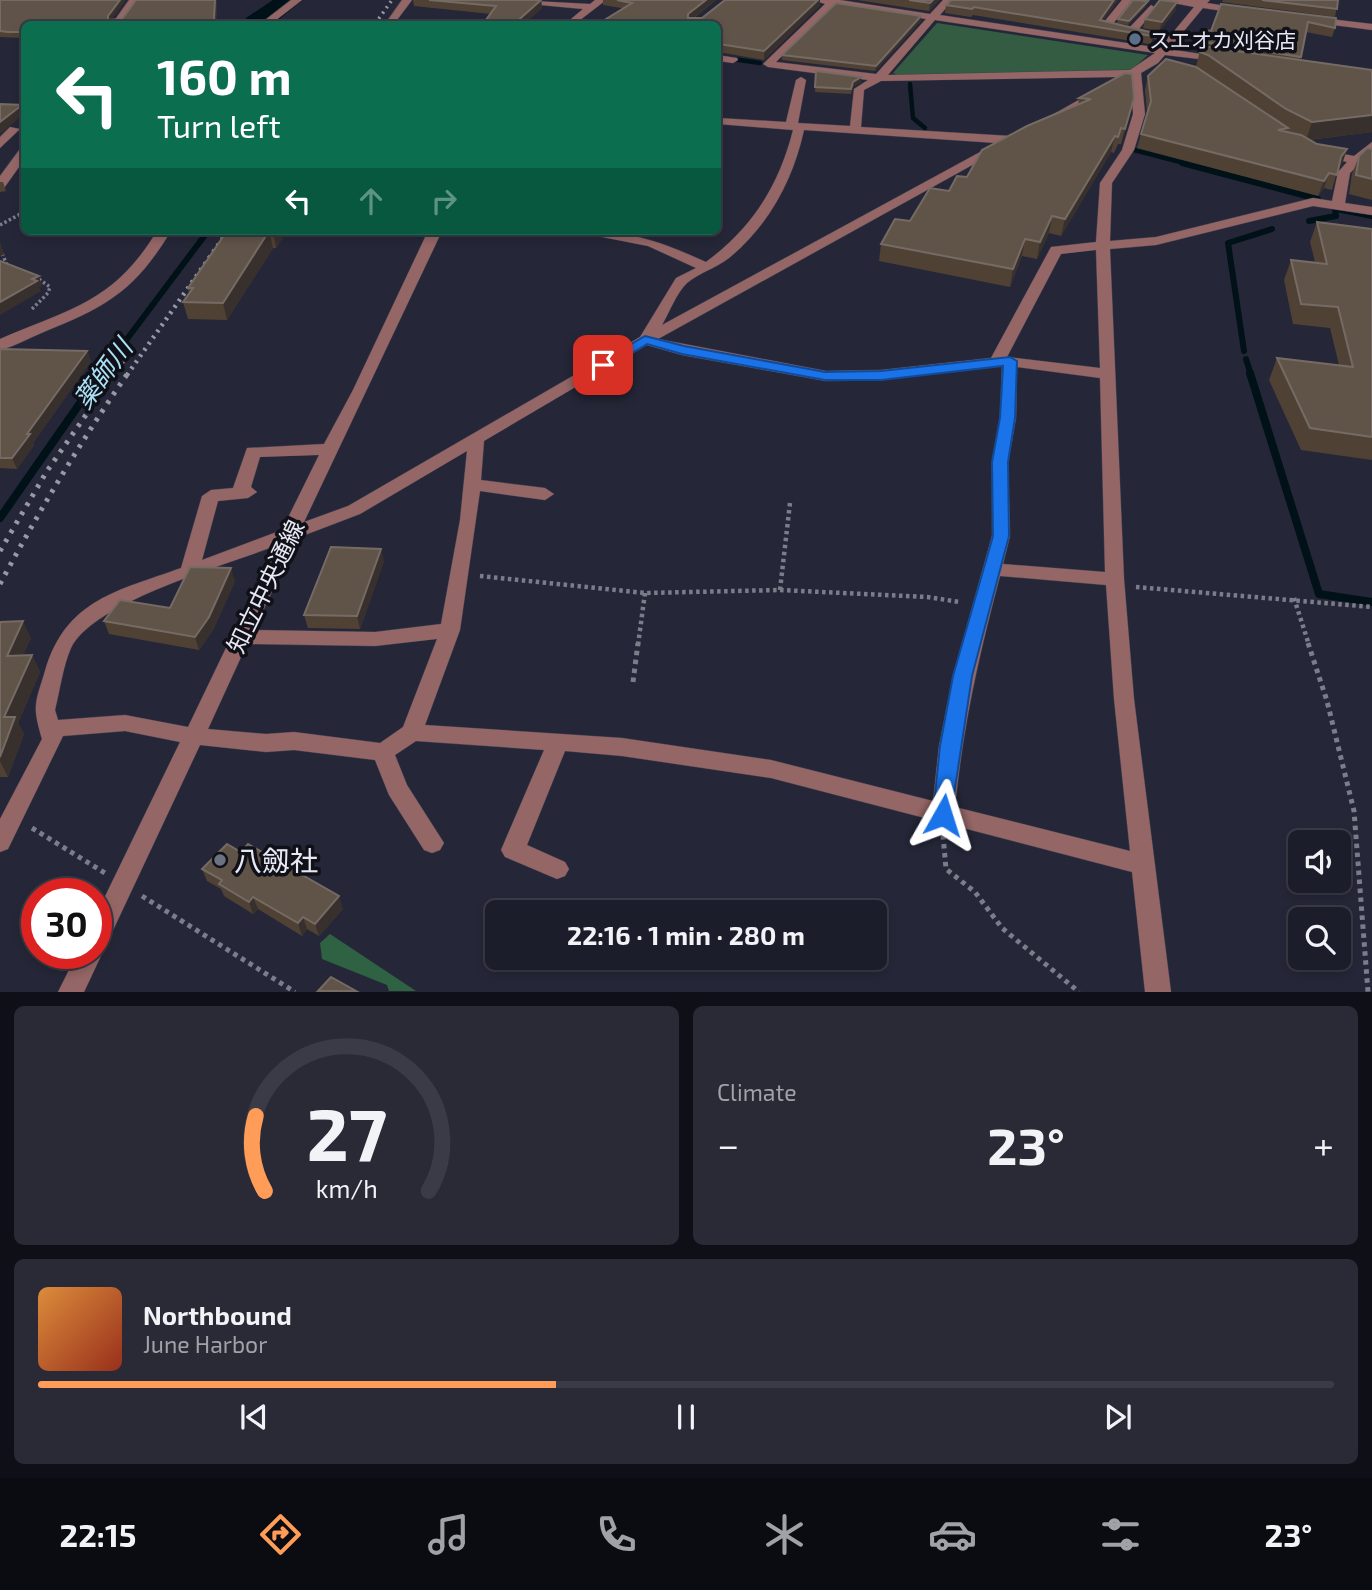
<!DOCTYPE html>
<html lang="en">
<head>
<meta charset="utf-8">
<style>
	body { margin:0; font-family:"Exo 2","Noto Sans JP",sans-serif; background:#292a36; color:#f1f3f6; height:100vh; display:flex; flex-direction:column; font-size:26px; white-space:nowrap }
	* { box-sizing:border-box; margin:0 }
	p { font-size:23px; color:#a0a2a8 }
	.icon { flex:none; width:38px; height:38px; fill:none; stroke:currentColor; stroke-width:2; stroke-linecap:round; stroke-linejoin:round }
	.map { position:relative; height:992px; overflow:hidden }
	.sheet { display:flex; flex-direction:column; gap:14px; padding:14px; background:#0f1017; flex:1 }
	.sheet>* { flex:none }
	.top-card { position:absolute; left:21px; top:21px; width:700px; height:214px; border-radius:10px; box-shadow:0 4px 10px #0003,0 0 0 2px #3a3b47; background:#0b6e4f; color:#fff; overflow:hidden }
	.tools { position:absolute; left:1288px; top:830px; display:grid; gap:14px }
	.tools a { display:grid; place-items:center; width:63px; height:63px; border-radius:10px; background:#1c1d2a; box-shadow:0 4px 10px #0003,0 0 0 2px #3a3b47; font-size:35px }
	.speed { position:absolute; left:21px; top:878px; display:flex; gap:14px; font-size:35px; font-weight:700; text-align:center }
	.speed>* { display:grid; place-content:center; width:91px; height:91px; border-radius:50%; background:#1c1d2a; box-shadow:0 4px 10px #0003,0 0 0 2px #3a3b47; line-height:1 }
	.speed .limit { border:10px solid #d22; background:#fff; color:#111 }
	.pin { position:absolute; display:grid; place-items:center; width:60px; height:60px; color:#fff; margin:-30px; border-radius:14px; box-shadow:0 4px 10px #0006 }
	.me { position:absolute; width:77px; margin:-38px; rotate:6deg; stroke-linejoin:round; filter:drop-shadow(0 0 5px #0008) }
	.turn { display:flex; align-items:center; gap:24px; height:147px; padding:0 21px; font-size:32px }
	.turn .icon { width:91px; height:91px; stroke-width:2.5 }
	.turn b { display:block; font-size:49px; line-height:60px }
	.lanes { display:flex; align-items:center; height:66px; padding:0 21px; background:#0003; justify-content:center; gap:35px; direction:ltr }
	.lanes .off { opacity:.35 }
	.big { font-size:52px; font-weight:700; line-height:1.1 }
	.sheet .widget { flex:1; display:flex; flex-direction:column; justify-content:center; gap:10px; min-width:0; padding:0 24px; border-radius:10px; background:#292a36 }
	.sheet .dial { align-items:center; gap:0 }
	.dial svg { height:182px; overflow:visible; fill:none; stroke:#3a3b47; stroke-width:7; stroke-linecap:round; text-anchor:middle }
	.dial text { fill:#f1f3f6; stroke:none }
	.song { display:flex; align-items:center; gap:21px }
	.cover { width:84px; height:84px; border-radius:10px; background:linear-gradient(135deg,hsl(30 70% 55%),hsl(10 70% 35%)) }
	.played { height:7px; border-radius:4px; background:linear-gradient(90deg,#fe9c58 40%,#3a3b47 40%) }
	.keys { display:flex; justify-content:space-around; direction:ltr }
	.heat { display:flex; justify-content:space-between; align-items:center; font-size:38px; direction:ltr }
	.sheet .tiles { flex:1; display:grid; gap:14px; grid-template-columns:1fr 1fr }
	.widget:last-child { grid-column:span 2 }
	.trip { position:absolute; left:485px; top:900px; width:402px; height:70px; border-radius:10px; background:#1c1d2a; box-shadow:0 4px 10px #0003,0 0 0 2px #3a3b47; font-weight:700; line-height:70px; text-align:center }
	.tabs { display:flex; height:112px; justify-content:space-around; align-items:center; background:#0b0c11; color:#a0a2a8 }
	.tabs .icon { width:49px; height:49px }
	.tabs .on { color:#fe9c58 }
	.tabs b { font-size:32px; color:#f1f3f6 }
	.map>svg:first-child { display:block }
</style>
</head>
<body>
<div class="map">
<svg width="1372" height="992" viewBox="0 0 1372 992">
	<rect width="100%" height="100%" fill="#252738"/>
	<polygon fill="#335c42" points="937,23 1148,55 1130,71 899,76 893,73"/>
	<polygon fill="#2f6242" points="330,934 416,991 389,991 387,985 322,959 320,943"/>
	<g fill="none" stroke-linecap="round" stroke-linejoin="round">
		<g stroke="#001118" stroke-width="4.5">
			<polyline points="402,22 427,24"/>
			<polyline points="718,57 760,63"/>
			<polyline points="910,84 913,118 925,128"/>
			<polyline points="1134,150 1188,164"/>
		</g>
		<g stroke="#001118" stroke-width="6">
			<polyline points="1182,163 1318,199"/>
			<polyline points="1337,209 1372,216"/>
			<polyline points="1309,221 1336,216 1335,209"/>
			<polyline points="1244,351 1228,243 1272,229"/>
			<polyline points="1246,359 1251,375"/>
			<polyline points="100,375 208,231"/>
		</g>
		<g stroke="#001118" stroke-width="8">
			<polyline points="1250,373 1319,594 1372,602"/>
			<polyline points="0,518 101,373"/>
		</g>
		<polygon fill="#001118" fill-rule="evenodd" points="273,0 303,0 273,24 243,24 246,18"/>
		<g stroke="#404252" stroke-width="1">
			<g id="minor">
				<polygon points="129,0 139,0 122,24 112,24"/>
				<polygon points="291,0 302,0 271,24 260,24"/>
				<polygon points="402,0 412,0 397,20 414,24 385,24"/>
				<polygon points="514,0 590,4 595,0 606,0 575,24 565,24 583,9 519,3"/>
				<path d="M813,0H840L930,14L943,0H953L940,15L1160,48L1165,41L1100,27L1122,0H1132L1112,25L1129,28L1151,5L1156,8L1138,30L1170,36L1194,7L1158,0H1210L1207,3L1246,9L1248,11L1243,14L1203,8L1169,49L1220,57L1225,60L1224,62L1165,55L1158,63L1141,73L1145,114L1134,150L1112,183L1110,241L1156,237L1313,198L1332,201L1338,172L1347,162L1315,154L1321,150L1354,156L1372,142V152L1350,173L1345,203L1372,207V215L1313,206L1156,245L1110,249L1124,579L1134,699L1171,992H1145L1132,872L771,778L622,756L565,751L527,845L565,862L569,869L565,876L557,879L505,857L501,850L544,750L416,741L395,755L407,785L444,843L440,850L432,853L424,850L389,795L375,760L294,750L266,752L200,745L84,992H58L77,954H96V915L180,742L125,731L63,736L8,849L0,852V819L42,739C32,705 35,704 45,671C66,599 118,591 181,568L202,496L211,490L233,488L247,448L324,444L353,390L428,231H442L304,522L348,506L640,337L676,278L696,268L648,246L592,235L585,231C632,231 664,243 706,262C752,228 779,186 793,130L718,124V118L786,122L796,80L801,77L806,80L798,123L850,126L854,89L868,80L768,67L763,64L825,4ZM835,5L926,19L876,74L776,62ZM935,20L1155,53L1130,70L888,75ZM1119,77L1047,118L1057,120L1131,78L1133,114L1122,150L1100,183L1096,242L1051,247L991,358L881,370L826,371L658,339L1003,148L993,145L662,325C669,313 677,292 687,283C699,273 716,268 729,258C769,225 793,180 804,130L1011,144L1017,140L1011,136L861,127L864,90L881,81ZM1096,250L1100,368L1007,357L1061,254ZM647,345L682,355L826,381L881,380L1002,366L1000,418L992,462V536L953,676L939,746L933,801L771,760L622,738L425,725L460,630L480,491L545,500L554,494L545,488L481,480L484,441ZM1017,367L1100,378L1105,572L1003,564L1010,536L1008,462L1016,418ZM467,451L460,520L441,624L375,632L254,630L297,538L360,514ZM319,455L282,530L202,560L218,501L248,498L257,492L251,487L260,457ZM275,546L188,727L125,715L58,720L55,710C60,690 63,666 71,648C93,602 226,565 275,546ZM1000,576L1106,585L1114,699L1130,851L955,807C963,725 979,655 1000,576ZM437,639L403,727L380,743L294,732L266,734L208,729L247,644L375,646Z"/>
				<polygon points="1313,17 1372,24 1372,30 1310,22 1310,18"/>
				<polygon points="718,55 737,58 738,60 733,63 718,61"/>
				<polygon points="10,127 20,129 0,148 0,137"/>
				<polygon points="20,149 24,149 24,160 4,188 0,189 0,176"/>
				<path d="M157,231H171C135,290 108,306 46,331C31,337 16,346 0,350V339C72,308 114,302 157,231Z"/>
			</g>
		</g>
		<g stroke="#7b7d8b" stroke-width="3.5" stroke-dasharray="2.5 2.5" stroke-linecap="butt">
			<polyline points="0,225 24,212"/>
			<polyline points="0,249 8,267"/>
			<polyline points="32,309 48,293 50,287 36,277"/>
		</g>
		<g stroke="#7b7d8b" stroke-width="4.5" stroke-dasharray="3.5 3.5" stroke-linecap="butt">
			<polyline points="480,576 645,593 780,590 927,597 960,602"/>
			<polyline points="1136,587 1372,607"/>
			<polyline points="780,590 790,503"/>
			<polyline points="1294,598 1309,645"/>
			<polyline points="638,645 645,593"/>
		</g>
		<g stroke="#7b7d8b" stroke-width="5" stroke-dasharray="4.5 4.5" stroke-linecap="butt">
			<polyline points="1308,643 1327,701 1354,811 1368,992"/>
			<polyline points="633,682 638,643"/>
			<polyline points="32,828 105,873"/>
			<polyline points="943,835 946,869 975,892 1002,928 1079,992"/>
			<polyline points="142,896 295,992"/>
		</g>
		<use href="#minor" fill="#956666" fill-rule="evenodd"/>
		<polyline stroke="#9799a7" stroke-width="3.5" stroke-dasharray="2 4.5" stroke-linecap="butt" points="375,24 392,0"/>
		<g stroke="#9799a7" stroke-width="4.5" stroke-dasharray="2.5 5" stroke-linecap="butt">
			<polyline points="113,375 134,346"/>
			<polyline points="127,375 228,231"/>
		</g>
		<g stroke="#9799a7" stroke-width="5" stroke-dasharray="3.5 7" stroke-linecap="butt">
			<polyline points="0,551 47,471 115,373"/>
			<path d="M0,584C39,511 81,441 128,373"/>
		</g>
	</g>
	<g fill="#4f4234">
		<polygon points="0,0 112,20 122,19 217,0 216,24 24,24 24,38 0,37"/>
		<polygon points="413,0 541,0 542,8 524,24 483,24 491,14 414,6"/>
		<polygon points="603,0 716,0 694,18 702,18 820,5 764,60 718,52 718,24 603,5"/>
		<polygon points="857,0 939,0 929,11"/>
		<polygon points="951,0 1118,0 1103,21 1154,33 1152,41 1150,44 973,15 971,17 945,13 946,5"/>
		<polygon points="1223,0 1338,0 1335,17 1222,2"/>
		<polygon points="1177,2 1175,11 1159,31 1143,28 1145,19"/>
		<polygon points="1221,4 1335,28 1332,37 1306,32 1300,60 1372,70 1372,132 1309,140 1317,144 1347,149 1342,164 1338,168 1332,190 1324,188 1318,196 1137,148 1147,113 1145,90 1148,76 1196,67 1205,30 1211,31"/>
		<polygon points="1146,6 1128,25 1117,23 1118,19"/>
		<polygon points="921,21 875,71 782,60 782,55"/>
		<polygon points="816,71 861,77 861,82 853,87 851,94 815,92"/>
		<polygon points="1079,98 1134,98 1121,144 1118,144 1114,153 1111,152 1061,236 1049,233 1037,259 1022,256 1010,287 879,261 881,244 967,177 1078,105"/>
		<polygon points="1372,149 1372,200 1349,194 1352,174 1359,156"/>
		<polygon points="0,182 3,182 6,191 0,192"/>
		<polygon points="1317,222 1372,229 1372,460 1301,450 1269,380 1277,358 1339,365 1330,328 1293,324 1284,280 1291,260 1315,262 1310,242"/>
		<polygon points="227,231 287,231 276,248 273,248 227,320 188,319 183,302 189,293 188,288"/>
		<polygon points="0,349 87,351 91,361 33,443 34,445 17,469 0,468"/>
		<polygon points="384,561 360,629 308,628 304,615"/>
		<polygon points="235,581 213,630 199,650 109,634 104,621 170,608"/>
		<polygon points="0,622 31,638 23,655 32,655 40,672 18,723 24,734 8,777 0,777"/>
		<polygon points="202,869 343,909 319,936 307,929 302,936 258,909 253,914 224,896 221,889 207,881"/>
	</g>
	<g fill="#38302d">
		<polygon points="120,0 126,0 110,22 108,16"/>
		<polygon points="215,0 217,0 216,24 210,24"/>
		<polygon points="541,0 542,8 524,24 514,24"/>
		<polygon points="706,0 716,0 688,22 688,14"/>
		<polygon points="818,0 820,0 820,5 764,60 764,51"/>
		<polygon points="933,0 939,0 929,11 930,3"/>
		<polygon points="1114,0 1118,0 1117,1 1098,29 1100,20"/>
		<polygon points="1148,1 1146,6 1128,25 1129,21"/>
		<polygon points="1177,2 1175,11 1159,31 1162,22"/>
		<polygon points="921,16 921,21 875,71 876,66"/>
		<polygon points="861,77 861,82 853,87 851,94 853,82"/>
		<polygon points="1134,98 1130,114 1121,144 1125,129"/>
		<polygon points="22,105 24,114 0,134 0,122"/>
		<polygon points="1372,115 1372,132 1306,140 1312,122"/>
		<polygon points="1115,136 1111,152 1061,236 1065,219"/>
		<polygon points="1347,149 1342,164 1335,171 1341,157"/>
		<polygon points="1329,173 1324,188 1318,196 1324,181"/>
		<polygon points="1052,216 1049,233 1037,259 1040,242"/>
		<polygon points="269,231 273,248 227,320 223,303"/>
		<polygon points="273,231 287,231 276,248"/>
		<polygon points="1025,239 1022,256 1010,287 1013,269"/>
		<polygon points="0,241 4,255 0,256"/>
		<polygon points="39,276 42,286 39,287 41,291 0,315 0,302 32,279"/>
		<polygon points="87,351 91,361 33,443 34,445 17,469 12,458 27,434"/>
		<polygon points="381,549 384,561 360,629 357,616"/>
		<polygon points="231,568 235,581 213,630 199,650 195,637"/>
		<polygon points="23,621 31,638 15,673 7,656"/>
		<polygon points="32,655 40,672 18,723 24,734 8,777 0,761 4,717"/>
		<polygon points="339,896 343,909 319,936 315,924"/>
		<polygon points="253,897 258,909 253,914 249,902"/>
		<polygon points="303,917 307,929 302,936 298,923"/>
	</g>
	<g fill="#605449" stroke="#756b64" stroke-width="2">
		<polygon points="0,0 120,0 108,16 108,20 122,19 136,0 215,0 214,20 210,24 24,24 24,32 8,32 0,31"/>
		<polygon points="429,0 541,0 514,24 483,24 496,6"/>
		<polygon points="617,0 706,0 688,14 688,18 702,18 725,0 818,0 764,51 719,44 718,45 718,24 598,24 632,3"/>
		<polygon points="909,0 933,0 930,3"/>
		<polygon points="951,0 1114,0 1100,20 1154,33 1152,36 974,7 972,9 946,5"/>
		<polygon points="1133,0 1148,1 1129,21 1118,19"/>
		<polygon points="1160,0 1177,2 1162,22 1145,19"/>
		<polygon points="1262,0 1338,0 1337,9"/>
		<polygon points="836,3 921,16 876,66 782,55"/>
		<polygon points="1221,4 1336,18 1335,28 1308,22 1301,57 1202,42 1205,30 1211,31"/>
		<polygon points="1201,46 1372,70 1372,115 1312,122 1286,109 1208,55 1200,52"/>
		<polygon points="1166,59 1196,67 1288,128 1278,130 1301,135 1317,144 1347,149 1341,157 1337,175 1329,173 1324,181 1141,134 1151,101 1148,76"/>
		<polygon points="816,71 861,77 853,82 851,89 815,87"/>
		<polygon points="1125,73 1132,74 1134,98 1125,129 1121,128 1118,137 1115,136 1065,219 1052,216 1040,242 1025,239 1013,269 881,244 895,219 910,221 930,188 949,191 957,176 967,177 982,150 1027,126 1091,99 1079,98"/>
		<polygon points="0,104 22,105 0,122"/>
		<polygon points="1367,148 1372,149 1372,179 1356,175 1359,156"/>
		<polygon points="1317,222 1372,229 1372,437 1310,428 1277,358 1353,367 1338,307 1301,304 1291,260 1327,264"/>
		<polygon points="227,231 273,231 269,231 223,303 183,302 193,288 188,288"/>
		<polygon points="0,261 39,276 32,279 37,281 0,302"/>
		<polygon points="0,349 87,351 27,434 30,434 12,458 0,458"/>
		<polygon points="331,547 381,549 357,616 304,615"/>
		<polygon points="190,567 231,568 209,617 195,637 104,621 120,600 170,608"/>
		<polygon points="23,621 7,656 32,655 4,717 15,717 0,757 0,622"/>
		<polygon points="227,844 241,852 248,844 339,896 315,924 303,917 298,923 253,897 249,902 219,884 222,880 202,869"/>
		<polygon points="331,977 356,991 318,991"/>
	</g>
	<polygon fill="#1a73e8" stroke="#114b97" stroke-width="2" points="645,336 684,346 825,372 881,371 1010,357 1017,361 1015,418 1008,462 1009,536 972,676 950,821 943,824 936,821 933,815 940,746 953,676 993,536 992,462 1000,418 1003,366 881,380 825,380 682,354 647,344 608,368 603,369 596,365"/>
	<circle fill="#5c6f8a" stroke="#101118" stroke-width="2.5" cx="1135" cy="39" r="7"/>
	<circle fill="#6b7280" stroke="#101118" stroke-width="2.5" cx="220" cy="860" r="7"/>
	<g text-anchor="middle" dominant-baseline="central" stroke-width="7" stroke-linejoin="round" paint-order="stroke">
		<g font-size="21" fill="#e7e8f4" stroke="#101118" text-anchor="start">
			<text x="1149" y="39">スエオカ刈谷店</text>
		</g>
		<g font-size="24" fill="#e7e8f4" stroke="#101118">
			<text transform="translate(265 586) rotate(-64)">知立中央通線</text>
		</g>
		<g font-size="26" font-style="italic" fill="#abe1f7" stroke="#101118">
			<text transform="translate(102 373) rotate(-54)">薬師川</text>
		</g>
		<g font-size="28" fill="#e7e8f4" stroke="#101118" text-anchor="start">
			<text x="234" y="860">八劔社</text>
		</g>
	</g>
</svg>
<div class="tools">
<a><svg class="icon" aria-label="sound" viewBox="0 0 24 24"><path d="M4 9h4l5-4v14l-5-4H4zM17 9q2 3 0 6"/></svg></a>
<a><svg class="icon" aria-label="search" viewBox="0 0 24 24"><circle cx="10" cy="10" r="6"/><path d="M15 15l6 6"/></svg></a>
</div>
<div class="speed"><div class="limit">30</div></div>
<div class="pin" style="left:603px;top:365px;background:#d93025"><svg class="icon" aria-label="arrive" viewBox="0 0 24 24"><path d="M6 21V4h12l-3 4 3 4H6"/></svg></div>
<svg class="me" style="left:943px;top:815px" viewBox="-20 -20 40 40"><path d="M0-17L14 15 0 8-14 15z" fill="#1a73e8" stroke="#fff" stroke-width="4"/></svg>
<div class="trip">22:16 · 1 min · 280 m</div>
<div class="top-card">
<div class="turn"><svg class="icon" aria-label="left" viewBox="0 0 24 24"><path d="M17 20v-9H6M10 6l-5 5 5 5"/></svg><div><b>160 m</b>Turn left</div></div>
<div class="lanes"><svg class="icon" aria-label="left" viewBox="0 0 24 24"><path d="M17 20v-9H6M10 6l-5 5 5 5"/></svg><svg class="icon off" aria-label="ahead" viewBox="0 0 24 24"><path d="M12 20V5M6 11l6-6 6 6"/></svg><svg class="icon off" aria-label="right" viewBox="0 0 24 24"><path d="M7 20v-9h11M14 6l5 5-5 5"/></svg></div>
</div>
</div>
<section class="sheet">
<div class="tiles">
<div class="widget dial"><svg viewBox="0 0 100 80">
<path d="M14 69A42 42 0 1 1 86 69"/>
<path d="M14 69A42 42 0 0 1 10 36" stroke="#fe9c58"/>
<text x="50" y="56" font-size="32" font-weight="700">27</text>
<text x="50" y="72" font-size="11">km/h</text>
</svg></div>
<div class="widget"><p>Climate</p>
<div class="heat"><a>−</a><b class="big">23°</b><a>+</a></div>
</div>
<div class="widget">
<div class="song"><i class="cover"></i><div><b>Northbound</b><p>June Harbor</p></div></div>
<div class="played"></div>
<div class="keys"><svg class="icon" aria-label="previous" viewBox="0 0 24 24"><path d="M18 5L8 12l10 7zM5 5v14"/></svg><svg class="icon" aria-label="pause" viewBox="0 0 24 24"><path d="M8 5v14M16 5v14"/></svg><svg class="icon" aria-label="next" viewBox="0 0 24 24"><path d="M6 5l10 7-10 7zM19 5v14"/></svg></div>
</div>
</div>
</section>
<nav class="tabs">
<b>22:15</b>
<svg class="icon on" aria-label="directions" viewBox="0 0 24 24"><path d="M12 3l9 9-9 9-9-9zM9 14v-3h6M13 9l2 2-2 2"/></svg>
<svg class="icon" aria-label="music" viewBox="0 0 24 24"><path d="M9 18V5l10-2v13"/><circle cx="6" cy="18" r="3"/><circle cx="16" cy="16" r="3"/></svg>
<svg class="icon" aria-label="phone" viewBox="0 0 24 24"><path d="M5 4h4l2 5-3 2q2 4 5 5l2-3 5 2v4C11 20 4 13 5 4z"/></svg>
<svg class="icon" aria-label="climate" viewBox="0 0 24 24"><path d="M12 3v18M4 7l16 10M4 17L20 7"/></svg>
<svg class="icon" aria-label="car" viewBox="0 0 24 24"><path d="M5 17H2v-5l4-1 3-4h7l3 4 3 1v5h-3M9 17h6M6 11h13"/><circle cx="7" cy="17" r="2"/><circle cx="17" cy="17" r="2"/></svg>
<svg class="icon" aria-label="filters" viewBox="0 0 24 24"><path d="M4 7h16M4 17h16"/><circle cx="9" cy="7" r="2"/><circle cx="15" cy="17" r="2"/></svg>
<b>23°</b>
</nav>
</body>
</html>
